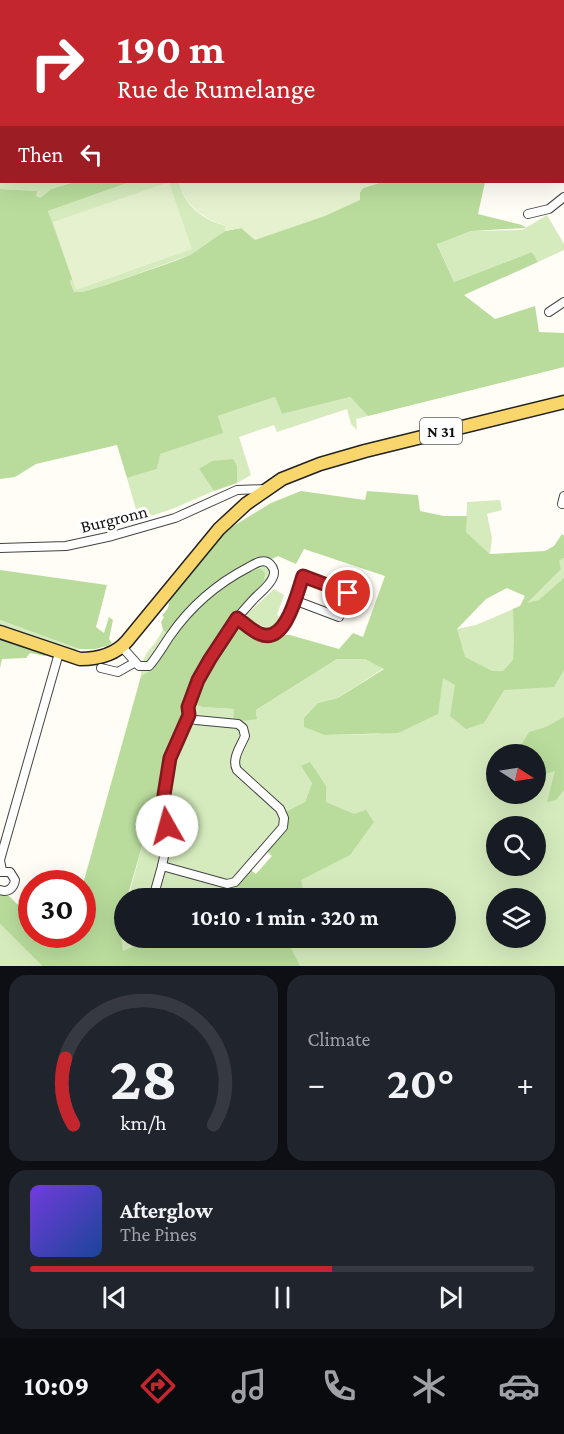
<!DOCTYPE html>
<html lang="en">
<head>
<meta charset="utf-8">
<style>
	body { margin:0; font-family:"Crimson Pro",serif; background:#20242c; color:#f1f3f6; height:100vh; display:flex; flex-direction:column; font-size:22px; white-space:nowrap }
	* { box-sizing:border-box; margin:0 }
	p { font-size:20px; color:#9ea1a6 }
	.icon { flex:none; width:33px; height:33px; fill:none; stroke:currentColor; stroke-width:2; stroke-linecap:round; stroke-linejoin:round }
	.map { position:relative; height:966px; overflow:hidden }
	.details { display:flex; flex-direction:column; gap:9px; padding:9px; background:#0d0f14; flex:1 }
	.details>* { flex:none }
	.hud { position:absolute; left:0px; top:0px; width:564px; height:183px; box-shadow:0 6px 24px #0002; background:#c4262e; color:#fff; overflow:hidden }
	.needle { width:39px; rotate:102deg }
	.buttons { position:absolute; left:486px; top:744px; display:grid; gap:12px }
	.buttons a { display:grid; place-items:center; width:60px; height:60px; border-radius:50%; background:#171b24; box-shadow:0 6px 24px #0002; font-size:30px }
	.speed { position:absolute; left:18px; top:870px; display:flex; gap:12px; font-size:30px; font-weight:700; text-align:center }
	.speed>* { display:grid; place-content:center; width:78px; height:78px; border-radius:50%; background:#171b24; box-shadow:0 6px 24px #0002; line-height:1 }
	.speed .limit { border:9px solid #d22; background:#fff; color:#111 }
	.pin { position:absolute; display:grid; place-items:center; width:51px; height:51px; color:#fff; margin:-26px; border:3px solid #fff; border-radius:50%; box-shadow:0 2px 6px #0007 }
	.me { position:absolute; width:66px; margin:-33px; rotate:353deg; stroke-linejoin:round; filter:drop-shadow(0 0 4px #0008) }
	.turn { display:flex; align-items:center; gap:21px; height:126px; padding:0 18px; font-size:27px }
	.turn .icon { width:78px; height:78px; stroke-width:2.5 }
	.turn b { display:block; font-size:42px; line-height:51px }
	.then { display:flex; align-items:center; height:57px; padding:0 18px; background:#0003; gap:12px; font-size:22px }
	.big { font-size:45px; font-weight:700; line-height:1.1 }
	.details .card { flex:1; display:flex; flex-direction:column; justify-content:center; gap:9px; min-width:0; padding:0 21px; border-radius:18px; background:#20242c }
	.details .dial { align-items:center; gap:0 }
	.dial svg { height:156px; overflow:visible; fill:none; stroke:#363941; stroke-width:7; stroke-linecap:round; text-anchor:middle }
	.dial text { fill:#f1f3f6; stroke:none }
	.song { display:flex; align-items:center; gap:18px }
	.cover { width:72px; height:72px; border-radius:9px; background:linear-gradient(135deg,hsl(260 70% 55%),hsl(220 70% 35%)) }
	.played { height:6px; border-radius:3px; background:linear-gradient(90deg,#c4262e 60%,#363941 60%) }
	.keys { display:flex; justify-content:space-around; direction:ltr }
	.heat { display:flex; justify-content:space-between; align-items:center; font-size:33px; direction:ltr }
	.details .tiles { flex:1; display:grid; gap:9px; grid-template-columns:1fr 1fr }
	.card:last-child { grid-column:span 2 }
	.trip { position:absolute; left:114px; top:888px; width:342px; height:60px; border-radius:30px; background:#171b24; box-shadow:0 6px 24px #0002; font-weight:700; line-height:60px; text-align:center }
	.menu { display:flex; height:96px; justify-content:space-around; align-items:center; background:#090b0e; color:#9ea1a6 }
	.menu .icon { width:42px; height:42px }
	.menu .active { color:#c4262e }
	.menu b { font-size:27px; color:#f1f3f6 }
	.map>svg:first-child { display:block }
</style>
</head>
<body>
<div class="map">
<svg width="564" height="966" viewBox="0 0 564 966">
	<rect width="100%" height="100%" fill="#fffdf5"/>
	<g fill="#d5ebbd" fill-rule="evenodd">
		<polygon points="1,130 2,182 70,183 51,189 40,198 36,196 36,191 0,189"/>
		<path d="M130,182H179C184,206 203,220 226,226L225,231L190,255L106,285L82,292H74L48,211Z"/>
		<polygon points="547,215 564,244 564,250 538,262 532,252 454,282 437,243 471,231 522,230"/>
		<polygon points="275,397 282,414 350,397 368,416 356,419 357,430 351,424 347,409 277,432 274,425 239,437 251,475 237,483 237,466 199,469 214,491 172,509 139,520 127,478 157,469 159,454 222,433 218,416"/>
		<polygon points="500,500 502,510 487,514 492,538 490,554 466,532 467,502"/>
		<path d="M264,556L272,559L267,562L274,575L252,601L156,664L151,672L141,676C141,660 145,654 155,643C158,639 160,634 163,630L167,632C192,601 226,571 264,556Z"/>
		<path d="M564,558V966H145L182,938H446V898H227L191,889L183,898H128L149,821L159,824L162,833L163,795L189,703L202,707L234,709V722L257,718L256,710L337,659H365L384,668L338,698L318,703L325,735L380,734L457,629L476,625L525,604L559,561ZM496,754H536V794H496ZM312,783L326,795L256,874L233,893L231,884L284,823L283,813L305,802ZM496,826H536V866H496ZM496,898H536V938H496Z"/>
		<path d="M274,589L284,595L277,615L284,618C271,637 265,634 248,621L247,614Z"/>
		<polygon points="0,620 79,649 72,651 0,625"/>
		<polygon points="124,909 124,938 156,938 123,952 120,926"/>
		<polygon points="0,924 42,966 0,966"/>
	</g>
	<g fill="#b9dc9c" fill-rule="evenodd">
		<polygon points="0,0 78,1 2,2 0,132"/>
		<polygon points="263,0 564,0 564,130 563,132 562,2"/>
		<polygon points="74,182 130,182 48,211 72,279 70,281 74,292 82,292 106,285 175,261 190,255 225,231 241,228 360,192 363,188 382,182 485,182 478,214 522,225 526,228 471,231 437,244 454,282 532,252 538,262 464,295 495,319 535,306 539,332 564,333 564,367 368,416 350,397 282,414 275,397 218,416 223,433 160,454 157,469 127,478 117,445 36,464 15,477 0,479 0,189 37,191 36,196 40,198 51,189"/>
		<polygon points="233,459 237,466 237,483 214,491 199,469 212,461"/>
		<path d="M301,491L365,500L367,491L418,495L420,511L444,516H467L466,532L490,554L545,551L554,546L562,534L564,536V558L559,561L561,569L527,603L539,600L564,578V670L554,687L504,690L484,723L466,729L450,716L455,685L443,678L438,714L398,733L325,735L304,727V718L318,703L338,698L384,669L365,659H337L256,710L257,719L233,722L234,709L202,707L190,703L165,778V833H162L158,824L149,822L127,898H124V909L120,926L123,951L156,938H286L300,966H42L0,924V894L8,895L17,904L31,908L32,934H82L83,884L141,676C158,669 163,652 174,638C190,615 232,570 261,569L265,573L264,581L237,618L270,635H290L339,649L353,633L363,637L385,576L304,549L296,564L278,556L272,559L264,556C226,571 192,601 167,633L163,630L161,622L164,617L162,616L168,608L170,599L225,531L271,503ZM507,588L525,596L520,606L513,609L514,640L513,660L503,671H492L465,657L457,629L486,599Z"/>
		<polygon points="0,570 107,585 96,627 104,633 109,617 113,620 109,639 112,643 107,646 95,649 79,649 0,620"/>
		<polygon points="0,638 47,653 45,656 30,653 26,658 2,659 0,668"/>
		<polygon points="564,717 564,790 556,800 547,802 555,771 536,777 540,763 536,761 536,754 522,754 520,747 529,732 546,727"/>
		<polygon points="310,762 326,786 326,802 354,814 366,810 374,822 350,855 301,880 305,898 232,898 231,884 248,868 256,874 272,856 264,849 280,830 283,813 305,802 312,783 301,766"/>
		<polygon points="191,889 225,897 226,898 183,898"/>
	</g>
	<g fill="#e6f2cf">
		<polygon points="169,182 192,249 76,290 53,222"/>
		<path d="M179,182H382L363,188L360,192V200L325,216L255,240L241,228L225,231L226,226C203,219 184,205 179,182Z"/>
	</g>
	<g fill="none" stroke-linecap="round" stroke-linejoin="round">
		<g stroke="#444" stroke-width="10">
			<g id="minor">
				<polyline points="152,0 153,2"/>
				<polyline points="562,109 564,110"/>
				<polyline points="528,214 549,209 564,197"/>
				<polyline points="549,312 564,302"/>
				<polyline points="562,504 564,496"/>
				<polyline points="0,548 66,546 112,536 175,518 237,490 267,489"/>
				<path d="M237,618C244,623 252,631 260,634C286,645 297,593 303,576L348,593L339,617L294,600"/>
				<path d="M122,647L139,666H149C157,657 163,646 170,636C190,607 218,583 249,567C256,563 264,558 270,564C274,568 275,573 273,577C270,586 258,594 252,601C232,622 188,683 188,711L192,719L196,720L238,724L243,728L245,736C241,746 231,759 237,770L280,809L284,818L283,827L235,882L227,884L162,866L153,898"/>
				<polyline points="101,668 118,672 134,663"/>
				<polyline points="162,866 167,842 163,795 165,778 170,758 189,715"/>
				<polyline points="2,871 0,860 59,653"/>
				<path d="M0,872H10L15,880C14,888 8,893 0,890"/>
			</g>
		</g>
		<g stroke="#222" stroke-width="15">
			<path id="primary" d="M0,632L80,659C99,659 115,655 127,641L219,529L246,504L282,479L320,464L365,451L564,402"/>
		</g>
		<use href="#minor" stroke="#fff" stroke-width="8"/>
		<use href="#primary" stroke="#f9d66b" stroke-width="12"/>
	</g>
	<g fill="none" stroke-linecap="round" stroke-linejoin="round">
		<g stroke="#7f191e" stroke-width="15">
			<path id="route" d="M167,826L164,795L170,758L189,715L188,707L198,680L210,659L237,618C244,623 252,631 260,634C286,645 297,593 303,576L348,593"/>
		</g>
		<use href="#route" stroke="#c4262e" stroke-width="10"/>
	</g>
	<g text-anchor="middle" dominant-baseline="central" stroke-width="6" stroke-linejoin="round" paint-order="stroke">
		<rect fill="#fff" stroke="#585858" stroke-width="1.5" x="420" y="418" width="42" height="26" rx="4.5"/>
		<g font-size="16" font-weight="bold" fill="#111">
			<text x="441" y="431">N 31</text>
		</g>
		<g font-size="18" fill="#111" stroke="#fff">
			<text transform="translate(114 519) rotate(-14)">Burgronn</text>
		</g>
	</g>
</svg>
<div class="buttons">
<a><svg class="needle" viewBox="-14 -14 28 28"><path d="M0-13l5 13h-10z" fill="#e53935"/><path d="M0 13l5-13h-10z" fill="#9ea1a6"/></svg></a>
<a><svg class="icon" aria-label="search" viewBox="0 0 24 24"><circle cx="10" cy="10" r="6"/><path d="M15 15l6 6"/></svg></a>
<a><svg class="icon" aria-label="layers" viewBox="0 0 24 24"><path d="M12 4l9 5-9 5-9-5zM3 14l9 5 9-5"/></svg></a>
</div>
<div class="speed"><div class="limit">30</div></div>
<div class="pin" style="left:348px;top:593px;background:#d93025"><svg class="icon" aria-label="arrive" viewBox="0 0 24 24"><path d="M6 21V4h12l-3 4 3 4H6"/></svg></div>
<svg class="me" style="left:167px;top:826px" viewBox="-20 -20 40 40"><circle r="19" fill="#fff"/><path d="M0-13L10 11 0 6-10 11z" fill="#c4262e"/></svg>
<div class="trip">10:10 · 1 min · 320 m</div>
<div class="hud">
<div class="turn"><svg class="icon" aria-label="right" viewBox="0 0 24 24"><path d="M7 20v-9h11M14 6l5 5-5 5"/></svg><div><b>190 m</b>Rue de Rumelange</div></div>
<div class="then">Then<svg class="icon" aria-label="left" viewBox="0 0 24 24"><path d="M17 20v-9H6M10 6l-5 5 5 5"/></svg></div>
</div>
</div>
<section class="details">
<div class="tiles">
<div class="card dial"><svg viewBox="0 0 100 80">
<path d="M14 69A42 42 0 1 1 86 69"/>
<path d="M14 69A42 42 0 0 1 10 35" stroke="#c4262e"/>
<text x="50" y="56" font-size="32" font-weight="700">28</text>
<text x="50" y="72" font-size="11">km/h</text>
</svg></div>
<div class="card"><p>Climate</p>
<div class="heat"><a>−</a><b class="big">20°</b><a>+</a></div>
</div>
<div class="card">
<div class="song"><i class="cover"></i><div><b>Afterglow</b><p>The Pines</p></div></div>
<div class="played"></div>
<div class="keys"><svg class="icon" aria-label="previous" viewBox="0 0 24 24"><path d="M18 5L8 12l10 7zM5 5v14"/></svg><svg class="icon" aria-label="pause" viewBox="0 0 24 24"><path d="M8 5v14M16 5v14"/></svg><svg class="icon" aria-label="next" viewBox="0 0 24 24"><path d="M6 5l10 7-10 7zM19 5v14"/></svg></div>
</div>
</div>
</section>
<nav class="menu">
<b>10:09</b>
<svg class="icon active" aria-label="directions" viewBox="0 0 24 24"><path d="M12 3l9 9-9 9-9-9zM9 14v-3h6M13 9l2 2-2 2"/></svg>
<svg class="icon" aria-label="music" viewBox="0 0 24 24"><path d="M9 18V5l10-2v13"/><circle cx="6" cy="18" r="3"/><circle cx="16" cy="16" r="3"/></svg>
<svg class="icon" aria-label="phone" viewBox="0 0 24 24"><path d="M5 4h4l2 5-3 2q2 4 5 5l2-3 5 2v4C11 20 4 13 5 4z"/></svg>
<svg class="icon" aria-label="climate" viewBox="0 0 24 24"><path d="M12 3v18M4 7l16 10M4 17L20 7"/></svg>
<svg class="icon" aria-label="car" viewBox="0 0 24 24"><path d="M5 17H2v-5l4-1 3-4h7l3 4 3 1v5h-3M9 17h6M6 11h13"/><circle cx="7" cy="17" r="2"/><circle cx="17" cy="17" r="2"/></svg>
</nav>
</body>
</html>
